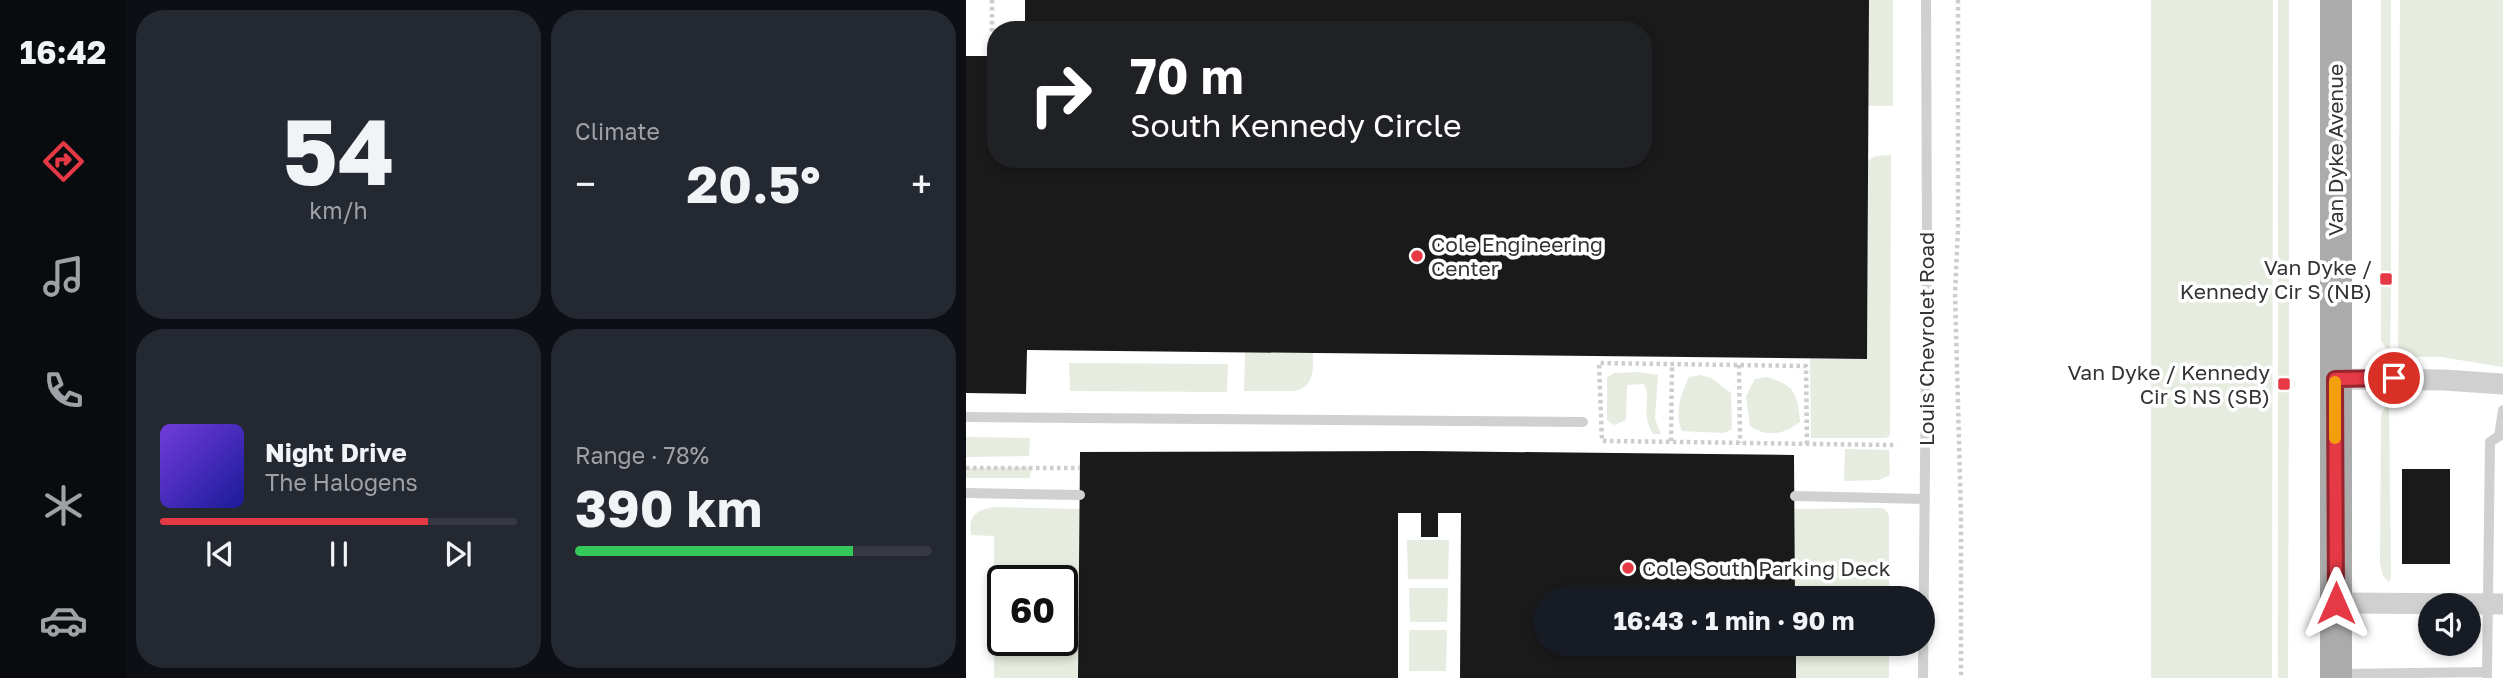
<!DOCTYPE html>
<html lang="en">
<head>
<meta charset="utf-8">
<style>
	body { margin:0; font-family:"Golos Text",sans-serif; background:#242831; color:#f1f3f6; height:100vh; display:flex; flex-direction:column; font-size:26px; white-space:nowrap }
	* { box-sizing:border-box; margin:0 }
	p { font-size:23px; color:#9ea1a6 }
	.icon { flex:none; width:38px; height:38px; fill:none; stroke:currentColor; stroke-width:2; stroke-linecap:round; stroke-linejoin:round }
	.map { position:relative; flex:1; overflow:hidden }
	.drawer { display:flex; flex-direction:column; gap:10px; padding:10px; background:#0d0f14; width:840px }
	.drawer>* { flex:none }
	.guide { position:absolute; left:21px; top:21px; width:665px; height:147px; border-radius:28px; box-shadow:0 4px 10px #0003; background:#202124; color:#fff; overflow:hidden }
	.tools { position:absolute; left:1452px; top:593px; display:grid; gap:14px }
	.tools a { display:grid; place-items:center; width:63px; height:63px; border-radius:50%; background:#171b24; box-shadow:0 4px 10px #0003; font-size:35px }
	.speed { position:absolute; left:21px; top:565px; display:flex; gap:14px; font-size:35px; font-weight:700; text-align:center }
	.speed>* { display:grid; place-content:center; width:91px; height:91px; border-radius:50%; background:#171b24; box-shadow:0 4px 10px #0003; line-height:1 }
	.speed .limit { border:4px solid #111; border-radius:10px; background:#fff; color:#111 }
	.pin { position:absolute; display:grid; place-items:center; width:60px; height:60px; color:#fff; margin:-30px; border:4px solid #fff; border-radius:50%; box-shadow:0 2px 7px #0007 }
	.me { position:absolute; width:77px; margin:-38px; rotate:0deg; stroke-linejoin:round; filter:drop-shadow(0 0 5px #0008) }
	.turn { display:flex; align-items:center; gap:24px; height:147px; padding:0 28px; font-size:32px }
	.turn .icon { width:91px; height:91px; stroke-width:2.5 }
	.turn b { display:block; font-size:49px; line-height:60px }
	.big { font-size:52px; font-weight:700; line-height:1.1 }
	.drawer .tile { flex:1; display:flex; flex-direction:column; justify-content:center; gap:10px; min-width:0; padding:0 24px; border-radius:28px; background:#242831 }
	.drawer .dial { align-items:center; gap:0 }
	.dial b { font-size:91px; line-height:1 }
	.song { display:flex; align-items:center; gap:21px }
	.cover { width:84px; height:84px; border-radius:10px; background:linear-gradient(135deg,hsl(260 70% 55%),hsl(240 70% 35%)) }
	.played { height:7px; border-radius:4px; background:linear-gradient(90deg,#e63946 75%,#363941 75%) }
	.keys { display:flex; justify-content:space-around; direction:ltr }
	.heat { display:flex; justify-content:space-between; align-items:center; font-size:38px; direction:ltr }
	.charge { height:10px; border-radius:5px; background:linear-gradient(90deg,#34c759 78%,#363941 0) }
	.drawer .tiles { flex:1; display:grid; gap:10px; grid-template-columns:repeat(2,1fr) }
	.trip { position:absolute; left:567px; top:586px; width:402px; height:70px; border-radius:35px; background:#171b24; box-shadow:0 4px 10px #0003; font-weight:700; line-height:70px; text-align:center }
	main { display:flex; flex:1; min-height:0 }
	.dock { display:flex; flex-direction:column; width:126px; justify-content:space-around; align-items:center; background:#090b0e; color:#9ea1a6 }
	.dock .icon { width:49px; height:49px }
	.dock .current { color:#e63946 }
	.dock b { font-size:32px; color:#f1f3f6 }
	.map>svg:first-child { display:block }
</style>
</head>
<body>
<main>
<nav class="dock">
<b>16:42</b>
<svg class="icon current" aria-label="directions" viewBox="0 0 24 24"><path d="M12 3l9 9-9 9-9-9zM9 14v-3h6M13 9l2 2-2 2"/></svg>
<svg class="icon" aria-label="music" viewBox="0 0 24 24"><path d="M9 18V5l10-2v13"/><circle cx="6" cy="18" r="3"/><circle cx="16" cy="16" r="3"/></svg>
<svg class="icon" aria-label="phone" viewBox="0 0 24 24"><path d="M5 4h4l2 5-3 2q2 4 5 5l2-3 5 2v4C11 20 4 13 5 4z"/></svg>
<svg class="icon" aria-label="climate" viewBox="0 0 24 24"><path d="M12 3v18M4 7l16 10M4 17L20 7"/></svg>
<svg class="icon" aria-label="car" viewBox="0 0 24 24"><path d="M5 17H2v-5l4-1 3-4h7l3 4 3 1v5h-3M9 17h6M6 11h13"/><circle cx="7" cy="17" r="2"/><circle cx="17" cy="17" r="2"/></svg>
</nav>
<section class="drawer">
<div class="tiles">
<div class="tile dial"><b>54</b><p>km/h</p></div>
<div class="tile"><p>Climate</p>
<div class="heat"><a>−</a><b class="big">20.5°</b><a>+</a></div>
</div>
<div class="tile">
<div class="song"><i class="cover"></i><div><b>Night Drive</b><p>The Halogens</p></div></div>
<div class="played"></div>
<div class="keys"><svg class="icon" aria-label="previous" viewBox="0 0 24 24"><path d="M18 5L8 12l10 7zM5 5v14"/></svg><svg class="icon" aria-label="pause" viewBox="0 0 24 24"><path d="M8 5v14M16 5v14"/></svg><svg class="icon" aria-label="next" viewBox="0 0 24 24"><path d="M6 5l10 7-10 7zM19 5v14"/></svg></div>
</div>
<div class="tile"><p>Range · 78%</p><b class="big">390 km</b><div class="charge"></div></div>
</div>
</section>
<div class="map">
<svg width="1537" height="678" viewBox="0 0 1537 678">
	<rect width="100%" height="100%" fill="#fff"/>
	<g fill="#e6ecdf" fill-rule="evenodd">
		<polygon points="903,0 927,0 927,106 902,106"/>
		<polygon points="1185,0 1307,0 1306,678 1185,678"/>
		<rect x="1312" y="0" width="11" height="380"/>
		<rect x="1415" y="0" width="10" height="278"/>
		<polygon points="1434,0 1537,0 1537,367 1475,357 1432,357"/>
		<polygon points="925,155 924,435 920,438 845,438 844,359 901,359 902,161 909,156"/>
		<polygon points="1415,284 1425,284 1424,355 1415,341"/>
		<path d="M279,353H347C347,369 349,386 329,391H278Z"/>
		<polygon points="103,363 262,364 261,392 104,391"/>
		<path d="M673,372L692,375L689,419L695,434H687C674,413 686,400 678,384L661,385L660,420L648,425L641,420V378L648,373Z"/>
		<path d="M734,375L745,378L765,393L766,429L758,433L716,431C708,414 715,394 723,377Z"/>
		<path d="M801,377C828,385 832,394 834,422C818,434 802,438 784,426L780,396L789,379Z"/>
		<polygon points="1312,385 1323,385 1322,678 1312,678"/>
		<polygon points="1423,401 1425,578 1423,582 1417,576 1414,563 1415,415"/>
		<polygon points="0,437 64,438 63,456 0,457"/>
		<polygon points="879,449 923,450 924,475 913,480 878,481"/>
		<polygon points="65,467 64,478 0,478 0,468"/>
		<path d="M29,507L114,509L112,678H28V536L5,535C2,515 10,510 29,507ZM37,581H96V640H37Z"/>
		<polygon points="913,508 919,509 923,515 923,598 829,598 829,509"/>
		<polygon points="441,540 483,540 482,579 442,579"/>
		<polygon points="443,588 482,588 481,622 444,622"/>
		<polygon points="443,630 481,630 480,671 443,671"/>
		<rect x="830" y="644" width="93" height="34"/>
	</g>
	<g fill="#1a1a1a">
		<polygon points="59,0 903,0 901,359 61,350 60,394 0,393 0,56 30,56 30,159 677,159 677,30 59,30"/>
		<polygon points="455,451 828,455 829,598 579,598 579,644 830,644 830,678 494,678 495,513 472,513 472,537 455,537 455,513 432,513 432,678 112,678 114,452"/>
		<rect x="1436" y="469" width="48" height="95"/>
	</g>
	<g fill="none" stroke-linecap="round" stroke-linejoin="round">
		<g stroke="#cdcdcd" stroke-width="4.5" stroke-dasharray="3.5 3.5" stroke-linecap="butt">
			<polyline points="26,0 26,51 30,51"/>
			<polyline points="992,0 992,229 989,293 995,516 995,678"/>
			<polyline points="773,365 774,443"/>
			<polyline points="705,441 706,364"/>
			<path d="M841,444L840,366L633,363L636,441C734,442 832,444 931,445"/>
			<polyline points="0,468 114,468"/>
		</g>
		<g stroke="#d0d0d0" stroke-width="10">
			<polyline points="0,417 617,422"/>
			<polyline points="0,493 114,495"/>
			<polyline points="829,496 959,499"/>
			<polyline points="1521,672 1524,442 1533,436 1537,410"/>
			<polyline points="1373,674 1521,672 1521,678"/>
			<polyline points="957,678 961,248 960,0"/>
		</g>
		<g stroke="#d0d0d0" stroke-width="21">
			<polyline points="1369,379 1478,380 1537,384"/>
			<polyline points="1370,603 1537,604"/>
		</g>
		<polyline stroke="#ababab" stroke-width="32" points="1370,678 1370,0"/>
	</g>
	<g fill="none" stroke-linecap="round" stroke-linejoin="round">
		<g stroke="#96252e" stroke-width="18">
			<polyline id="route" points="1370,603 1369,379 1428,378"/>
		</g>
		<use href="#route" stroke="#e63946" stroke-width="12"/>
		<polyline stroke="#f59e0b" stroke-width="12" points="1369,382 1369,438"/>
	</g>
	<g fill="#e63946" stroke="#fff" stroke-width="2.5">
		<circle cx="451" cy="256" r="7"/>
		<rect x="1413" y="272" width="14" height="14" rx="3.5"/>
		<rect x="1311" y="377" width="14" height="14" rx="3.5"/>
		<circle cx="662" cy="568" r="7"/>
	</g>
	<g text-anchor="middle" dominant-baseline="central" stroke-width="7" stroke-linejoin="round" paint-order="stroke">
		<g font-size="21" fill="#333" stroke="#fff">
			<text transform="translate(1369 150) rotate(-90)">Van Dyke Avenue</text>
			<text transform="translate(960 339) rotate(-90)">Louis Chevrolet Road</text>
		</g>
		<g font-size="21" fill="#333" stroke="#fff" text-anchor="start">
			<text x="465" y="244">Cole Engineering<tspan x="465" dy="24">Center</tspan></text>
			<text x="1406" y="267" text-anchor="end">Van Dyke /<tspan x="1406" dy="24">Kennedy Cir S (NB)</tspan></text>
			<text x="1304" y="372" text-anchor="end">Van Dyke / Kennedy<tspan x="1304" dy="24">Cir S NS (SB)</tspan></text>
			<text x="676" y="568">Cole South Parking Deck</text>
		</g>
	</g>
</svg>
<div class="tools">
<a><svg class="icon" aria-label="sound" viewBox="0 0 24 24"><path d="M4 9h4l5-4v14l-5-4H4zM17 9q2 3 0 6"/></svg></a>
</div>
<div class="speed"><div class="limit">60</div></div>
<div class="pin" style="left:1428px;top:378px;background:#d93025"><svg class="icon" aria-label="arrive" viewBox="0 0 24 24"><path d="M6 21V4h12l-3 4 3 4H6"/></svg></div>
<svg class="me" style="left:1370px;top:603px" viewBox="-20 -20 40 40"><path d="M0-17L14 15 0 8-14 15z" fill="#e63946" stroke="#fff" stroke-width="4"/></svg>
<div class="trip">16:43 · 1 min · 90 m</div>
<div class="guide">
<div class="turn"><svg class="icon" aria-label="right" viewBox="0 0 24 24"><path d="M7 20v-9h11M14 6l5 5-5 5"/></svg><div><b>70 m</b>South Kennedy Circle</div></div>
</div>
</div>
</main>
</body>
</html>
